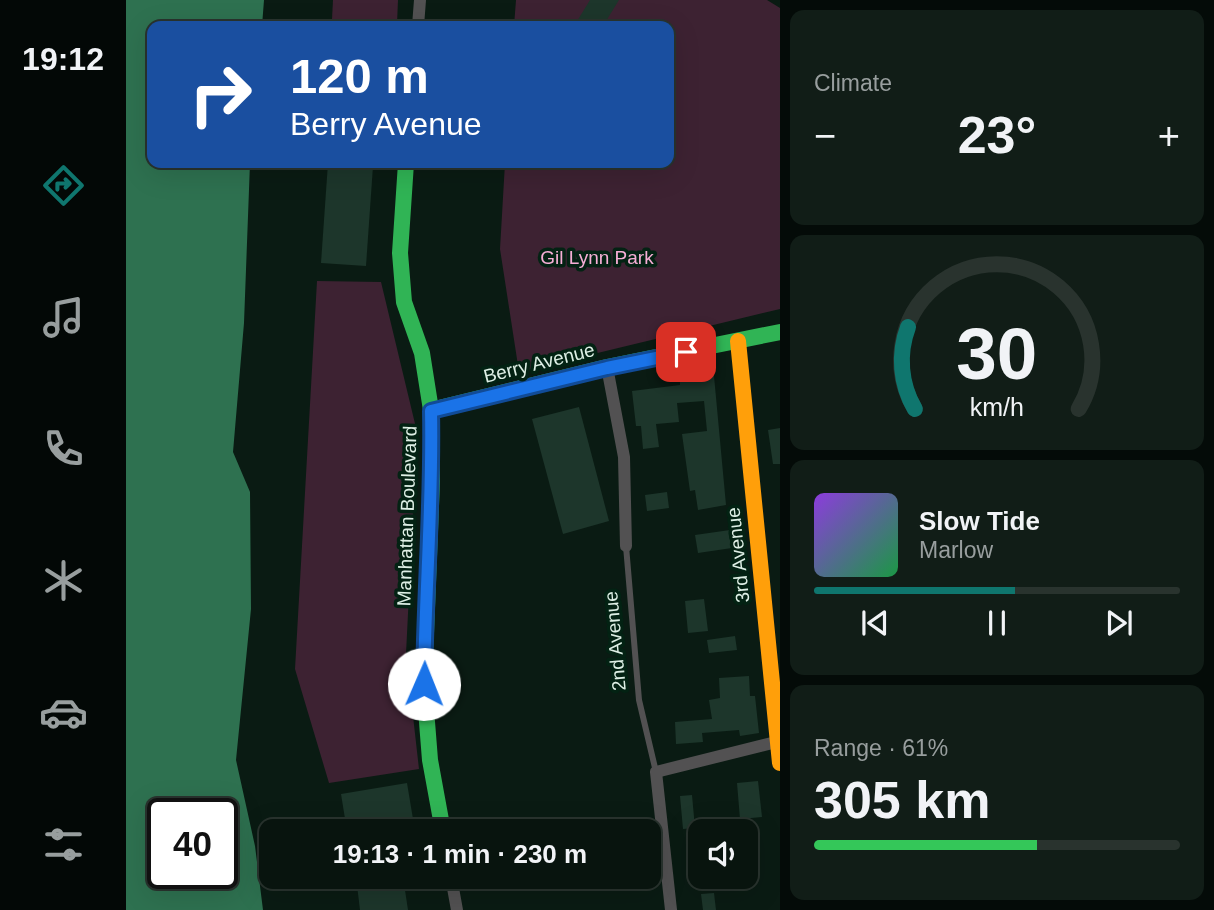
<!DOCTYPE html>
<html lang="en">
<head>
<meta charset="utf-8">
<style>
	body { margin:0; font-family:Arial,sans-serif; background:#111d17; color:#f1f3f6; height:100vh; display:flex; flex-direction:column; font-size:26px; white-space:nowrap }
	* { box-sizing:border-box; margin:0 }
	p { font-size:23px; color:#989e9e }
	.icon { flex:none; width:38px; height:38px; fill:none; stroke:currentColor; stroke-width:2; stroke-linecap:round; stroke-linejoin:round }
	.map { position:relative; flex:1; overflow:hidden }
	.sheet { display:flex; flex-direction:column; gap:10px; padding:10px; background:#040b08; width:434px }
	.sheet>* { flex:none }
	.hud { position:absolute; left:21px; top:21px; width:527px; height:147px; border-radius:14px; box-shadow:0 7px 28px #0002,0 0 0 2px #29332e; background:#1a4fa0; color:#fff; overflow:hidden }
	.tools { position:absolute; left:562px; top:819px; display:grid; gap:14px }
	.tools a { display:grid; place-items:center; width:70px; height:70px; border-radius:14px; background:#08140e; box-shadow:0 7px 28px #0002,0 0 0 2px #29332e; font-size:35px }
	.speed { position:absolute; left:21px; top:798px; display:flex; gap:14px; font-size:35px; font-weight:700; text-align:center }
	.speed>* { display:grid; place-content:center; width:91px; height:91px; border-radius:50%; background:#08140e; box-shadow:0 7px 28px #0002,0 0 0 2px #29332e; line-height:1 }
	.speed .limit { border:4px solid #111; border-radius:10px; background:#fff; color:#111 }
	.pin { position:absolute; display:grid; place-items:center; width:60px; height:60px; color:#fff; margin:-30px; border-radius:14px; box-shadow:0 4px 10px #0006 }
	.me { position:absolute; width:77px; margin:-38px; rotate:1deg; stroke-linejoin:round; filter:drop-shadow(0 0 5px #0008) }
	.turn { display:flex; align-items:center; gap:24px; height:147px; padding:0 28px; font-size:32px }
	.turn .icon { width:91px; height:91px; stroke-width:2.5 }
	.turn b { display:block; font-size:49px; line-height:60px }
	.big { font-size:52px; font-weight:800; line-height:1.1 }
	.sheet .tile { flex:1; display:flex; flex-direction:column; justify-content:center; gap:10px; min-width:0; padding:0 24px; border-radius:14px; background:#111d17 }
	.sheet .dial { align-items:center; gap:0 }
	.dial svg { height:182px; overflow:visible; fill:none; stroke:#29332e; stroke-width:7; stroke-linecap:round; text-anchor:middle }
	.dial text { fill:#f1f3f6; stroke:none }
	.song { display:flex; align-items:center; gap:21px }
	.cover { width:84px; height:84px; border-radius:10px; background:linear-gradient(135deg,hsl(270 70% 55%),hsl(140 70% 35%)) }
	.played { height:7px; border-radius:4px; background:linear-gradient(90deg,#0f766e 55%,#29332e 55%) }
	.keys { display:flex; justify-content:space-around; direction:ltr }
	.heat { display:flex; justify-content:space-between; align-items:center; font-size:38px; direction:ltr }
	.charge { height:10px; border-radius:5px; background:linear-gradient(90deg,#34c759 61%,#29332e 0) }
	.trip { position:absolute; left:133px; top:819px; width:402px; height:70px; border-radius:14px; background:#08140e; box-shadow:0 7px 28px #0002,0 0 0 2px #29332e; font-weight:800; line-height:70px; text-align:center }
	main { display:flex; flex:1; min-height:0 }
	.dock { display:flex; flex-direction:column; width:126px; justify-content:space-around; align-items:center; background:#030806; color:#989e9e }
	.dock .icon { width:49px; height:49px }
	.dock .active { color:#0f766e }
	.dock b { font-size:32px; color:#f1f3f6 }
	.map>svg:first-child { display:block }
</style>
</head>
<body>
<main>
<nav class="dock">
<b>19:12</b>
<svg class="icon active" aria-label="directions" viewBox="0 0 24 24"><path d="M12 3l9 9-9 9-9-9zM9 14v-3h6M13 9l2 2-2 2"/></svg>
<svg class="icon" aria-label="music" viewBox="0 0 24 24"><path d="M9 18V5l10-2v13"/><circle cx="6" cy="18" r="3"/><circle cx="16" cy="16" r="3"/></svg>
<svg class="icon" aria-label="phone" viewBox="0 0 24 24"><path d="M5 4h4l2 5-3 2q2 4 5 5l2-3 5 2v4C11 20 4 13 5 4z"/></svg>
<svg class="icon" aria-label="climate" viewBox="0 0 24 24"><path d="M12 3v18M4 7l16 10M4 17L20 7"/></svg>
<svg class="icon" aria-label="car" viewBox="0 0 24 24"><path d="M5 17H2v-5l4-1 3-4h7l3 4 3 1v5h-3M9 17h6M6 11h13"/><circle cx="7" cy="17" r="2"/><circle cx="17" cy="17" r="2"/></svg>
<svg class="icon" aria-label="filters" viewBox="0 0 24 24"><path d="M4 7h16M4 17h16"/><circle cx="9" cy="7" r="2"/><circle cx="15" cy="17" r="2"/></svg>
</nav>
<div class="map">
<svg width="654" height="910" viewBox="0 0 654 910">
	<rect width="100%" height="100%" fill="#0a1b13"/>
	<g fill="#3d2232">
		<polygon points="207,0 272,0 271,24 206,19"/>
		<polygon points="390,0 641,0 654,8 654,309 393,372 374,249 379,163 542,163 542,26 388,26"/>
		<polygon points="191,281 255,282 291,432 280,654 293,769 203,783 169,669"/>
	</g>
	<path fill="#2e7150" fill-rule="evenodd" d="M0,0H138L136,26H26V163H124L118,323L107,452L124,492L125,609L110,760L129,846L137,910H0ZM37,814H96V873H37Z"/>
	<g fill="#1d362b">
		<polygon points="464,0 493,0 477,26 448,26"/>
		<polygon points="202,163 247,166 240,266 195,263"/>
		<polygon points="568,374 568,378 588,376 600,505 572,510 569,490 564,491 556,434 581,431 578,401 551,403 553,422 530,424 533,447 517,449 515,426 510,426 506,391 554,385 554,376"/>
		<polygon points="453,407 483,521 437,534 406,419"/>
		<polygon points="654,428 654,464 647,464 642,430"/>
		<polygon points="541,492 543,508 521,511 519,495"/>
		<polygon points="604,530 606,548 572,553 569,535"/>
		<polygon points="578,599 582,631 562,633 559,601"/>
		<polygon points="609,636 611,650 583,653 581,640"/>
		<polygon points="623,676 624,696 629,696 633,733 614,736 613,730 576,733 577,742 550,744 549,722 586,719 583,700 594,698 593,678"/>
		<polygon points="632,781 636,817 614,819 611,783"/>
		<polygon points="281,783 289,831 221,831 215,794"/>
		<polygon points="566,795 569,828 557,829 554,796"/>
		<polygon points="574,851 574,870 563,871 560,853"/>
		<polygon points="230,877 277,877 282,910 234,910"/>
		<polygon points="588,893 590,910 577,910 575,894"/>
	</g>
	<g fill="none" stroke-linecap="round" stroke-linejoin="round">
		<polyline stroke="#525152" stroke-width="6" points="500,546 513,700 530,772"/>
		<g stroke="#525152" stroke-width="12">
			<polyline points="292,26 294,0"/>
			<polyline points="481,367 498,457 500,546"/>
			<polyline points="325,877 331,910"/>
			<polyline points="545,910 530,772 654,741"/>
		</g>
		<g stroke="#30b455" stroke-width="16">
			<polyline points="280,163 274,253 278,302 296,353 305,410 306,481 298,684 304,760 317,831"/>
			<polyline points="305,410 481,367 654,332"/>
		</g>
		<polyline stroke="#ff9f0a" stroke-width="16" points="612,341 654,763"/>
	</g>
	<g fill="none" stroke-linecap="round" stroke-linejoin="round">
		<g stroke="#114b97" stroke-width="18">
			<path id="route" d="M298,684C299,593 307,502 305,411L481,368L560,352"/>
		</g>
		<use href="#route" stroke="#1a73e8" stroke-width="12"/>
	</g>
	<g text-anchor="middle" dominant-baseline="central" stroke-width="7" stroke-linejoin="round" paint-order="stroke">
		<g font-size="19" fill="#f6aed6" stroke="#032213">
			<text x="471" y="257">Gil Lynn Park</text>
		</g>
		<g font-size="19" fill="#deefe5" stroke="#032213">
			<text transform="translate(413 363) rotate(-14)">Berry Avenue</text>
			<text transform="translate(281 516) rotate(-88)">Manhattan Boulevard</text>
			<text transform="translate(612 555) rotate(-96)">3rd Avenue</text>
			<text transform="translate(489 641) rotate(-95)">2nd Avenue</text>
		</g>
	</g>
</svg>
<div class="tools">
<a><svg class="icon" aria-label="sound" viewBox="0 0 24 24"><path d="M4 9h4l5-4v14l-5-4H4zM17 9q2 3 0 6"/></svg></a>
</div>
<div class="speed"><div class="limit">40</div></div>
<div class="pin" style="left:560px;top:352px;background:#d93025"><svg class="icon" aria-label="arrive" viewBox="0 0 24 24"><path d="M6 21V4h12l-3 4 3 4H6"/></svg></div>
<svg class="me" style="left:298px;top:684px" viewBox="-20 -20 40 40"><circle r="19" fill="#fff"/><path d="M0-13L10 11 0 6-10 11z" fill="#1a73e8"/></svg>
<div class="trip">19:13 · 1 min · 230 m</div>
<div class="hud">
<div class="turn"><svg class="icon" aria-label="right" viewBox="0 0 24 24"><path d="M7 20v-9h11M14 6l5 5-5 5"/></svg><div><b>120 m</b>Berry Avenue</div></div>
</div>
</div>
<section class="sheet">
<div class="tile"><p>Climate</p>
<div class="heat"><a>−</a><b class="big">23°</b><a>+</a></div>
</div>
<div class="tile dial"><svg viewBox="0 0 100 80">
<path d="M14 69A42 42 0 1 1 86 69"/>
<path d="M14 69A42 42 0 0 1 11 33" stroke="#0f766e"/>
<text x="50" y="56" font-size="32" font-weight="700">30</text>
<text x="50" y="72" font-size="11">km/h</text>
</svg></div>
<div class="tile">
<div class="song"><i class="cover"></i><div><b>Slow Tide</b><p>Marlow</p></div></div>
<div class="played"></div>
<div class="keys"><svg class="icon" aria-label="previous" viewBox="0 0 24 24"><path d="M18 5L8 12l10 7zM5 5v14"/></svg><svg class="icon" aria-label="pause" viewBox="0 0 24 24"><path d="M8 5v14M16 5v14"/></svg><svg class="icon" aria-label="next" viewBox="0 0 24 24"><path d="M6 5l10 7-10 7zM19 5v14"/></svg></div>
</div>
<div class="tile"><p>Range · 61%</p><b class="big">305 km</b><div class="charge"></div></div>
</section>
</main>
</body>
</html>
